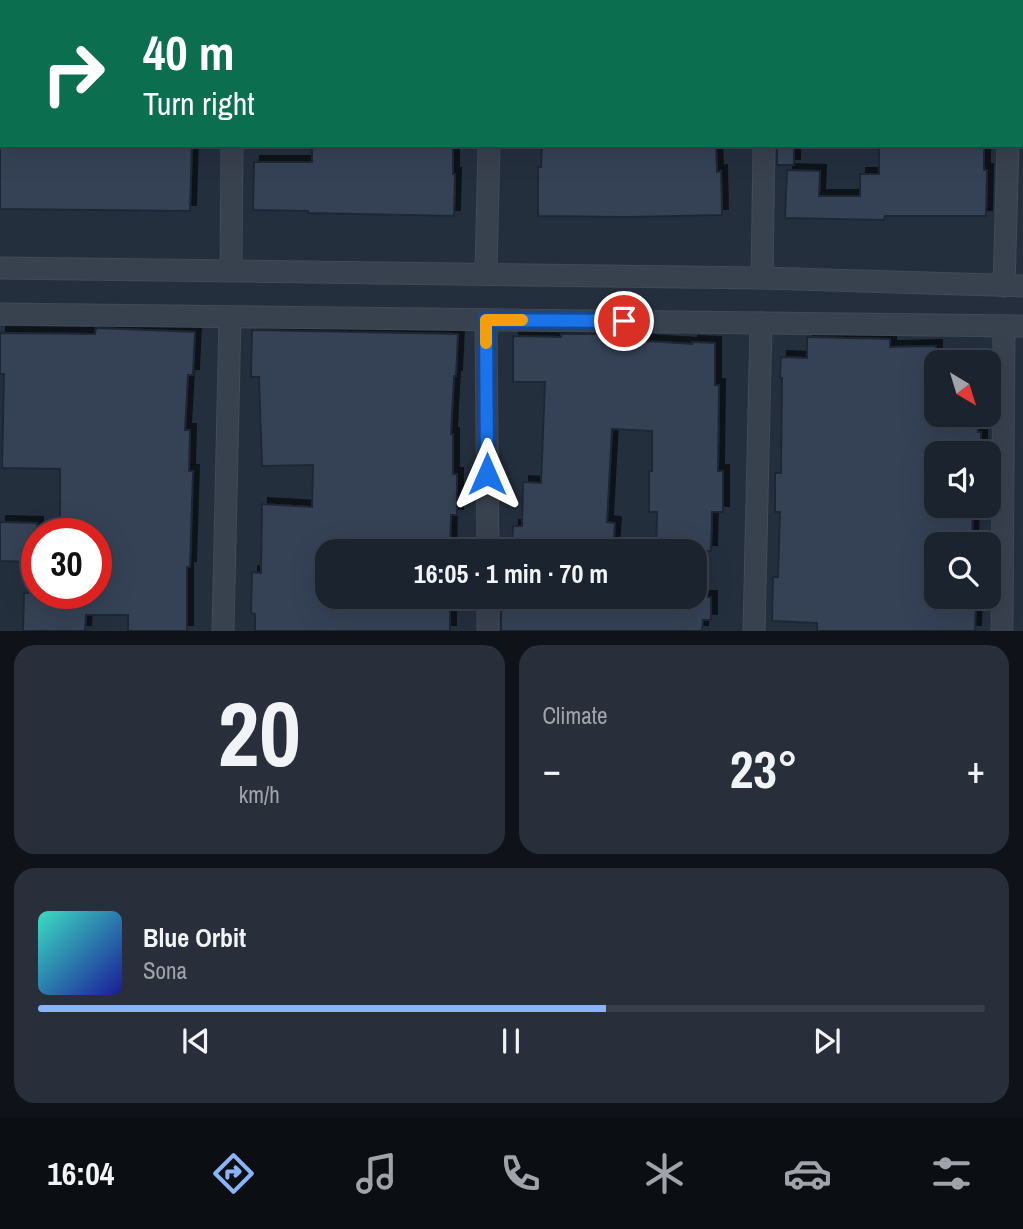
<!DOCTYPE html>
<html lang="en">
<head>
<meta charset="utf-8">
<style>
	body { margin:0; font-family:"Archivo Narrow",sans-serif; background:#282f3a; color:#f1f3f6; height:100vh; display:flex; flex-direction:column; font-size:26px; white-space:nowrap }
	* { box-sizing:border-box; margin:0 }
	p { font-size:23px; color:#a0a4aa }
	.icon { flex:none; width:38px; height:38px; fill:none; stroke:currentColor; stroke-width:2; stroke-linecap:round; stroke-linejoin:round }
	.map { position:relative; height:631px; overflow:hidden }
	.details { display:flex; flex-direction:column; gap:14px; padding:14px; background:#0f1319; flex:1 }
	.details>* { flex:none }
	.hud { position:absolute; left:0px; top:0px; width:1024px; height:147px; box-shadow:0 7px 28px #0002,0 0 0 2px #39404a; background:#0b6e4f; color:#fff; overflow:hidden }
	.needle { width:46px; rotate:142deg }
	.tools { position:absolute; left:924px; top:350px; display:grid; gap:14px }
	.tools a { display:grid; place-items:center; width:77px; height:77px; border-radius:14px; background:#1b232e; box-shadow:0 7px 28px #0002,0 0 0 2px #39404a; font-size:35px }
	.speed { position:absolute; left:21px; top:518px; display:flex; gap:14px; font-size:35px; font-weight:700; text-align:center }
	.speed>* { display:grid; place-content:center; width:91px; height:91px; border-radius:50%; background:#1b232e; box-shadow:0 7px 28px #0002,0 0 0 2px #39404a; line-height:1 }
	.speed .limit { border:10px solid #d22; background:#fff; color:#111 }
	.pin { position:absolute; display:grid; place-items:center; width:60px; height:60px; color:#fff; margin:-30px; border:4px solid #fff; border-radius:50%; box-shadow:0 2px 7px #0007 }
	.me { position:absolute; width:77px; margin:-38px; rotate:0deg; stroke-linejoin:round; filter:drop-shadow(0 0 5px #0008) }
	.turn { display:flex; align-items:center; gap:24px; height:147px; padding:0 28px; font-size:32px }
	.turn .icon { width:91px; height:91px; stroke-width:2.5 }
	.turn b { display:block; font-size:49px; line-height:60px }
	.big { font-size:52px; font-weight:700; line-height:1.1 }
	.details .widget { flex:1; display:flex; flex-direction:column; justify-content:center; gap:10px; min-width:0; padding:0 24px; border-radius:21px; background:#282f3a }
	.details .dial { align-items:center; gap:0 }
	.dial b { font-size:91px; line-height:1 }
	.song { display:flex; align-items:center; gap:21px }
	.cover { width:84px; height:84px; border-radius:10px; background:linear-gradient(135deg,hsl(170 70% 55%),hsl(240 70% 35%)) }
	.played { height:7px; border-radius:4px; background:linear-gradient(90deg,#8ab4f8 60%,#39404a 60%) }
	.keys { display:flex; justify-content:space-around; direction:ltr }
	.heat { display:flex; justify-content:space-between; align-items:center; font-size:38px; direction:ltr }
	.details .tiles { flex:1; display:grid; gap:14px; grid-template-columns:1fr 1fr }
	.widget:last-child { grid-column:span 2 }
	.trip { position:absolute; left:315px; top:539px; width:392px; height:70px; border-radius:21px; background:#1b232e; box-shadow:0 7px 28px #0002,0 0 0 2px #39404a; font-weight:700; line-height:70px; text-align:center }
	.dock { display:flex; height:112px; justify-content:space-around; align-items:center; background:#0b0e12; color:#a0a4aa }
	.dock .icon { width:49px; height:49px }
	.dock .active { color:#8ab4f8 }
	.dock b { font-size:32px; color:#f1f3f6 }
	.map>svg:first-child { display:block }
</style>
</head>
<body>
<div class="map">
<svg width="1023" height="631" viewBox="0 0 1023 631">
	<defs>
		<filter id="shadow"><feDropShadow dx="6" dy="-6" stdDeviation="0" flood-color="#0009"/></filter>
	</defs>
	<rect width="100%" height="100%" fill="#242f3e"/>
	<g fill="#364354" stroke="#1f2835" stroke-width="2" filter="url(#shadow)">
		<polygon points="0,145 192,145 190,211 0,209"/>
		<polygon points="312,145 453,145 453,174 455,174 454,216 308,213 308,211 253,210 254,162 312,162"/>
		<polygon points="542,145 716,145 717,172 721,171 722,215 630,217 538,216 538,167 541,167"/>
		<rect x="777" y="145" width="17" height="20"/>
		<polygon points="879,145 984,145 984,170 987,170 986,216 885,216 884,220 785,218 787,170 820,171 819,196 860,196 860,174 879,174"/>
		<polygon points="96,328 195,332 193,375 188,375 185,430 190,430 189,471 193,471 190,567 187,567 187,631 128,631 128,615 86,615 85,631 23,631 24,593 96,593 96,534 60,534 60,469 2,468 4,374 0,374 0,333 95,334"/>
		<polygon points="252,330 458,334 456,376 454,376 451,434 453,434 453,474 457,474 457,515 451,515 450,551 327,551 327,597 450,597 450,631 255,631 255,614 251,613 252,572 261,573 262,504 312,507 313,465 262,466 259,377 251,377"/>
		<polygon points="561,334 615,334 615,339 692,344 692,342 715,343 715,385 719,385 718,471 723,471 723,512 712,512 711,551 656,551 657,512 649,512 649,471 652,471 652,431 612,429 607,522 615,523 613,551 512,551 513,526 522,526 523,482 541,483 545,382 513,382 513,336 561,337"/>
		<polygon points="807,337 890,339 890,347 936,346 936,415 977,415 978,432 981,432 981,453 936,453 936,506 973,506 972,544 936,544 936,597 976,597 975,631 817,631 817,623 772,621 773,577 778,577 780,512 775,512 775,473 781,473 782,378 780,378 781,357 807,358"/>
		<polygon points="0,522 37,523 37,562 0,561"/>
		<polygon points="511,597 711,597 711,620 703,620 702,631 501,631 501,610 511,610"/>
	</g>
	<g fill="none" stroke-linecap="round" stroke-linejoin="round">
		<g stroke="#414a57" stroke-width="23">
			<g id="street">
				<polyline points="233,2 233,0"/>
				<polyline points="493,2 493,0"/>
				<polyline points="767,2 767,0"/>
				<polyline points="1011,2 1011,0"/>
				<polyline points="0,268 762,278 1023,286"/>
				<polyline points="231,270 232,145"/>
				<polyline points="486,273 489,145"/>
				<polyline points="762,278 764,145"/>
				<polyline points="1004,286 1008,145"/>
				<polyline points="0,314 1023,326"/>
				<polyline points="486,320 488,551"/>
				<polyline points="488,597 488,631"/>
				<polyline points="223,631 230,317"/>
				<polyline points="754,631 761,323"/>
				<polyline points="1002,631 1004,326"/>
			</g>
		</g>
		<use href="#street" stroke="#38414e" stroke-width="21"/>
	</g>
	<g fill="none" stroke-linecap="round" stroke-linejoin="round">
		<g stroke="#114b97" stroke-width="18">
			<polyline id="route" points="487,474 486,320 624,321"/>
		</g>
		<use href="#route" stroke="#1a73e8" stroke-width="12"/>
		<polyline stroke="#f59e0b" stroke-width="12" points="486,343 486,320 522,320"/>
	</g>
</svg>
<div class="tools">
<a><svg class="needle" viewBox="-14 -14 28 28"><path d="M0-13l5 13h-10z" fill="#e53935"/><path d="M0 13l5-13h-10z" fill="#a0a4aa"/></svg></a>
<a><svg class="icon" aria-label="sound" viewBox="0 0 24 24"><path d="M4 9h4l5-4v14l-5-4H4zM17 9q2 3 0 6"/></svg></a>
<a><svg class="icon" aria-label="search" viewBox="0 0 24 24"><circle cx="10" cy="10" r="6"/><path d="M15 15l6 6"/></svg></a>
</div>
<div class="speed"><div class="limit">30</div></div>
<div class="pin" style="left:624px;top:321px;background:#d93025"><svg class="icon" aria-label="arrive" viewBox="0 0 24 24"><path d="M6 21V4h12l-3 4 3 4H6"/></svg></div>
<svg class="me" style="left:487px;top:474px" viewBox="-20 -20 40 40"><path d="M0-17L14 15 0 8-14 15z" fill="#1a73e8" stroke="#fff" stroke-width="4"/></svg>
<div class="trip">16:05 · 1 min · 70 m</div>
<div class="hud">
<div class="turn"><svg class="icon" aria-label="right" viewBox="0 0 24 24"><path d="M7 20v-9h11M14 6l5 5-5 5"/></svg><div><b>40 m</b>Turn right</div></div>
</div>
</div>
<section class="details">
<div class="tiles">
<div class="widget dial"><b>20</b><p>km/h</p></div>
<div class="widget"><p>Climate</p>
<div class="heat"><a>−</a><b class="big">23°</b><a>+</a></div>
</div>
<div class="widget">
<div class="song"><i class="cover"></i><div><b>Blue Orbit</b><p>Sona</p></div></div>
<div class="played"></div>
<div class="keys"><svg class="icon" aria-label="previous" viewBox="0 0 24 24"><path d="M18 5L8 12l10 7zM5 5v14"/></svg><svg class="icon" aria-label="pause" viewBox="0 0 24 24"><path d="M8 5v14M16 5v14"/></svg><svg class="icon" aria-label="next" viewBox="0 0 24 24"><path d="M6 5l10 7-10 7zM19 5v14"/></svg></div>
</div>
</div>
</section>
<nav class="dock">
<b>16:04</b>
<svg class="icon active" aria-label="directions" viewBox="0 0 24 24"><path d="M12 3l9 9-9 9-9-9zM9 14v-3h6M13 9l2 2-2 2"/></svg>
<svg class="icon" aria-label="music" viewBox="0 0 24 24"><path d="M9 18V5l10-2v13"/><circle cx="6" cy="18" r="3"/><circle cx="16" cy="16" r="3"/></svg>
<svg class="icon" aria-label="phone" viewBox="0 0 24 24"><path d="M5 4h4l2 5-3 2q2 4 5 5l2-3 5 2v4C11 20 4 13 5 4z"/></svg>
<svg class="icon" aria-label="climate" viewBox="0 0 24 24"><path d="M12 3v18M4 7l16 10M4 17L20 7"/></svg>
<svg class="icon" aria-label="car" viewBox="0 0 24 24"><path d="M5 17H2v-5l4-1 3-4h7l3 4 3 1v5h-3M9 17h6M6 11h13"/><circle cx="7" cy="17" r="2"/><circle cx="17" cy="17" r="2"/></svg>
<svg class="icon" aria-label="filters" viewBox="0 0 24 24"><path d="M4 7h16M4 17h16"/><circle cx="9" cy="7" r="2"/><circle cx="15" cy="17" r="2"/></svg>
</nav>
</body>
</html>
